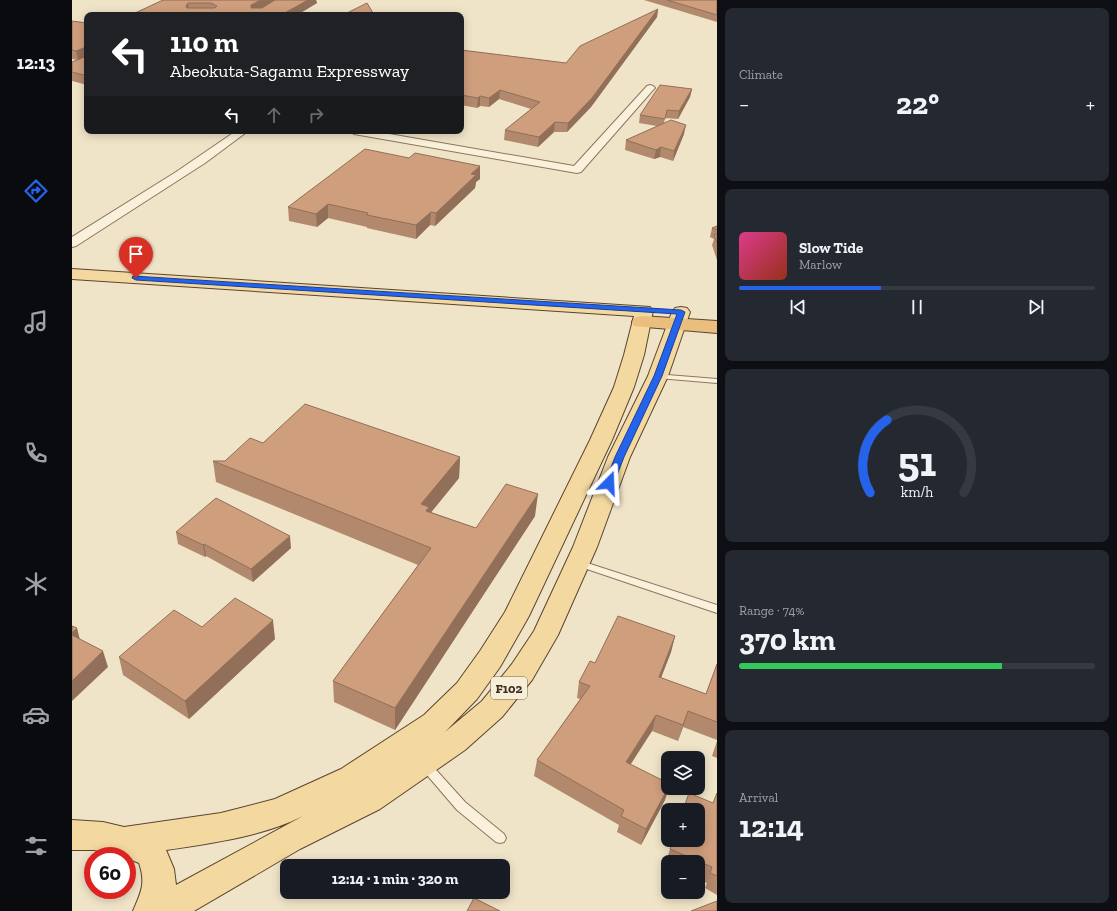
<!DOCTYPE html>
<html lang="en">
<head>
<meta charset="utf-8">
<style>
	body { margin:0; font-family:"Zilla Slab",serif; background:#242831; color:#f1f3f6; height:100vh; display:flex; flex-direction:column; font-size:15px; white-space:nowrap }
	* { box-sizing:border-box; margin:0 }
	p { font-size:13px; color:#9ea1a6 }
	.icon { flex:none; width:22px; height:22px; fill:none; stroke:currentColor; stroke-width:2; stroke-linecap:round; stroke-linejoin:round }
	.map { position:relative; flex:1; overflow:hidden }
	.drawer { display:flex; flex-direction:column; gap:8px; padding:8px; background:#0d0f14; width:400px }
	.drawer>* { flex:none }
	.guide { position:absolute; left:12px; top:12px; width:380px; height:122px; border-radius:8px; box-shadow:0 2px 10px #0003; background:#202124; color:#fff; overflow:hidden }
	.controls { position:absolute; left:589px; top:751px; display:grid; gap:8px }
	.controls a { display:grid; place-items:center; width:44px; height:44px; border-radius:8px; background:#171b24; box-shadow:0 2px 10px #0003; font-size:20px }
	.speed { position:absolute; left:12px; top:847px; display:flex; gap:8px; font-size:20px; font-weight:700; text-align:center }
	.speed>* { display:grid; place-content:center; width:52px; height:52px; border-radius:50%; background:#171b24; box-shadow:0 2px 10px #0003; line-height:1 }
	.speed .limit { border:6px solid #d22; background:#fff; color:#111 }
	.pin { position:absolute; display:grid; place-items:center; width:34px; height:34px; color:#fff; margin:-41px -17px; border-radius:50% 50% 50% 0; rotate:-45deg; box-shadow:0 0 4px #0007 }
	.pin .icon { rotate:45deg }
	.me { position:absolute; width:44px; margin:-22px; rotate:21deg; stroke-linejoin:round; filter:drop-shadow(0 0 3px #0008) }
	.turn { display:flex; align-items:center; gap:14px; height:84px; padding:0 20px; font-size:18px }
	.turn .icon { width:52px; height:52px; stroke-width:2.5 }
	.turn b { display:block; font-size:28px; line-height:34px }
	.lanes { display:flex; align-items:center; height:38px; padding:0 20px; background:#0003; justify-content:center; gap:20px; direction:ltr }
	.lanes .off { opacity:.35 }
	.big { font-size:30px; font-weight:800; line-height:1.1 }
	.drawer .card { flex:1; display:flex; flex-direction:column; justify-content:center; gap:6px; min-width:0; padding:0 14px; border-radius:8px; background:#242831 }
	.drawer .dial { align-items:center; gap:0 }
	.dial svg { height:104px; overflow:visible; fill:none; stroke:#363941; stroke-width:7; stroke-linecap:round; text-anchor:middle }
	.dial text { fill:#f1f3f6; stroke:none }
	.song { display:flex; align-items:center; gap:12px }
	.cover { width:48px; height:48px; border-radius:6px; background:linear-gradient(135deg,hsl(330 70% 55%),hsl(10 70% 35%)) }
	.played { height:4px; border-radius:2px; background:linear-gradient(90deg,#2563eb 40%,#363941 40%) }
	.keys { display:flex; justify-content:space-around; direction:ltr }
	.heat { display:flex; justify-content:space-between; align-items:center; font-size:22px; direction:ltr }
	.charge { height:6px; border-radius:3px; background:linear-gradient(90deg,#34c759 74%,#363941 0) }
	.trip { position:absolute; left:208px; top:859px; width:230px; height:40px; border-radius:8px; background:#171b24; box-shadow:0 2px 10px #0003; font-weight:800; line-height:40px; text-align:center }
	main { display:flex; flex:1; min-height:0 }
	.dock { display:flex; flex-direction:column; width:72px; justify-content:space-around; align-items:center; background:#090b0e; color:#9ea1a6 }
	.dock .icon { width:28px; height:28px }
	.dock .selected { color:#2563eb }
	.dock b { font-size:18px; color:#f1f3f6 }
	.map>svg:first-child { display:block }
</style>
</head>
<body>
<main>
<nav class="dock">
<b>12:13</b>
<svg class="icon selected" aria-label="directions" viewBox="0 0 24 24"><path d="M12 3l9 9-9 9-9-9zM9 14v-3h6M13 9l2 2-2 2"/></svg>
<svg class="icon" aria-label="music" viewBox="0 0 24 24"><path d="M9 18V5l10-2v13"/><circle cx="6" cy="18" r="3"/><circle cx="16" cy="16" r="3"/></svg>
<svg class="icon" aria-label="phone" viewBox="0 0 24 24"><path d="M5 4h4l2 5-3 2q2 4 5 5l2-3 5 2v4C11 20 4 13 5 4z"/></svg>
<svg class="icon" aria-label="climate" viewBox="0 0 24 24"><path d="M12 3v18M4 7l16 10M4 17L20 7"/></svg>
<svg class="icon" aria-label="car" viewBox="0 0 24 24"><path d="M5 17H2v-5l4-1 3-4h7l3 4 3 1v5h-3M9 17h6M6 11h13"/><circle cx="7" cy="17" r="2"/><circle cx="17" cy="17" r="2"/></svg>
<svg class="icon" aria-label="filters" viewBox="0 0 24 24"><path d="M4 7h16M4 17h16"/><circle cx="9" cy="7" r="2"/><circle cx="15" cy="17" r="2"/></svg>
</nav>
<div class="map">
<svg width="645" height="911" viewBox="0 0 645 911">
	<rect width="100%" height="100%" fill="#f0e4c8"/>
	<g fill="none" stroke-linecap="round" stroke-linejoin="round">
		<g stroke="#8d765c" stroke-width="2">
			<g id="service">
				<polygon points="583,374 645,379 645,383 586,378 583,378 582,376"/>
				<polygon points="506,560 645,605 645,613 503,565 501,563 503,561"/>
				<polygon points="353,760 357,762 393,802 432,834 434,838 432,842 428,843 424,842 385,810 349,768 348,765 349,762"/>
			</g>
		</g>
		<g stroke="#8d765c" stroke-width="2">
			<g id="minor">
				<polygon points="578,85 581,86 583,88 581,90 509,172 505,173 282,134 277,131 300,131 502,166 575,86"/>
				<polygon points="164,131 176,131 133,163 4,246 0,247 0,237 104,172"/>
			</g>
		</g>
		<g stroke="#5b4430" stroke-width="2">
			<path id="primary" d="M0,269L578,307L581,311L572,355L562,387L540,440L457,616L428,667L405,699L373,732L410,701L440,664L462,631L501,547L536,457L576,376L600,312L603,308L609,307L615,308L618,312L596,376L558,457L525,547L486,635L460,680L430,717L393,750L308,809L228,849L122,911H61C69,892 74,884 67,863L55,858V856L22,850H0V820L31,822L52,827L149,813L203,799L269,769L352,715L385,683L408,651L433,612L518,440L542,387L552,355L562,316L0,279ZM231,816L104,885L102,869L94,850C140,843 189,837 231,816Z"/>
		</g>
		<g stroke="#5b4430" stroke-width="2">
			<polygon id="trunk" points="569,316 645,321 645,333 562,326 560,322 562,318"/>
		</g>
		<use href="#service" fill="#faf1dc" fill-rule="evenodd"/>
		<use href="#minor" fill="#faf1dc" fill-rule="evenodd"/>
		<use href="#primary" fill="#f3d9a0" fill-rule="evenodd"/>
		<use href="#trunk" fill="#eabe7c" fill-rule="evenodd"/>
	</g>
	<g fill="#b2896c">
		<polygon points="91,0 244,0 245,3 225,15 61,15 61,14"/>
		<polygon points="572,0 645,0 645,22"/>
		<polygon points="586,9 585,17 519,107 495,132 482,132 466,147 432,140 433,130 459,109 427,99 417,107 408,106 405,108 389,105 389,50 494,63"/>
		<polygon points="0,21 15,23 15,85 0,81 0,62 5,60 0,59"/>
		<polygon points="620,89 618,97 606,119 593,118 592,123 612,134 601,161 588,157 582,159 553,150 554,140 585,126 567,123 568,115"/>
		<polygon points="408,179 404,182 403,188 363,226 358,225 344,239 295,228 295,227 256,218 245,227 217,221 216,207"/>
		<polygon points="645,226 645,260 640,245 642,239 638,237 640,228"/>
		<polygon points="388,457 387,478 359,512 404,528 463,516 323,730 262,702 261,681 346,565 144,482 141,461"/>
		<polygon points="104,532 219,548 181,582 134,556 133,557 106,544"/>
		<polygon points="603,636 599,652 589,678 634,694 645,664 645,740 611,727 606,741 580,731 558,764 593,800 569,845 545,832 547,825 462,776 465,760 508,699 505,698 507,682 523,663"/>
		<polygon points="203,639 117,719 51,675 47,657"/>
		<polygon points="645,741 645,758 640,756"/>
		<polygon points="645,793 645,895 633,888 635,883 626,879 626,862 596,862 596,866 593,865 598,849 641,803"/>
	</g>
	<g fill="#916f58">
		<polygon points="189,0 204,0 179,14 179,5"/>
		<polygon points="236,0 244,0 245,3 225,15 209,15"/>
		<polygon points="116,3 117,12 114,6"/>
		<polygon points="586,9 585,17 519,107 495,132 496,123"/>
		<polygon points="14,47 15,56 6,60 4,51"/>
		<polygon points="620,89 618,97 606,119 607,111"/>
		<polygon points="428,90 427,99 417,107 417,98"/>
		<polygon points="408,96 408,106 405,108 406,98"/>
		<polygon points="483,122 482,132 466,147 467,137"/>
		<polygon points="614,125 612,134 601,161 602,151"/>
		<polygon points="589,147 588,157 582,159 584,150"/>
		<polygon points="408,166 408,179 404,182 403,188 363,226 364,213 399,174"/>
		<polygon points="256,204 256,218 245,227 244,214"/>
		<polygon points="359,212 358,225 344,239 344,225"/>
		<polygon points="388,457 387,478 357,515 349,504"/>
		<polygon points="466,494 463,516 323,730 323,708"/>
		<polygon points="218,536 219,548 181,582 179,569"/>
		<polygon points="132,544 134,556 133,557 131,545"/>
		<polygon points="201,620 203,639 117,719 113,701"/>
		<polygon points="5,628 9,644 0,639 0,633"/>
		<polygon points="603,636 599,652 583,693 587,677"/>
		<polygon points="31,651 36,667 0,701 0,681"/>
		<polygon points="616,711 611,727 606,741 611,725"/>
		<polygon points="584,715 580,731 550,778 554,762"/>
		<polygon points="596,788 597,788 593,800 569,845 574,829"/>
	</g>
	<g fill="#cf9f7d" stroke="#916f58" fill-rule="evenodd">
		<path d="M91,0H189L179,5V8H190L203,0H236L209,15H62L61,14ZM116,3H139L145,6L143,8H115L114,6Z"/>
		<polygon points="595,0 645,0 645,15"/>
		<polygon points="295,3 301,13 297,15 271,15"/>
		<polygon points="586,9 520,98 496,123 483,122 467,137 433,130 468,102 428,90 417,98 408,96 406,98 389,95 389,50 494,63 508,46"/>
		<polygon points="0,21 15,23 15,53 14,47 4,51 0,50"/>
		<polygon points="15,56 15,76 0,72 0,62"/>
		<polygon points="588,85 620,89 607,111 595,110 593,119 568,115"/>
		<polygon points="599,120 614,125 602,151 589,147 584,150 554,140"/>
		<polygon points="293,149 337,158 343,153 408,166 399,174 404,175 364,213 359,212 344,225 295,215 296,213 256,204 244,214 216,207"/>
		<polygon points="645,226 645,230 640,228"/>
		<polygon points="645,234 645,243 642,235"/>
		<polygon points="233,404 388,457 349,504 357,507 354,511 404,528 434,484 466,494 323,708 261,681 359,548 141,461 153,461 178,438 191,443"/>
		<polygon points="144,498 218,536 179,569 132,544 131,545 104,532"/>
		<polygon points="163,598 201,620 113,701 47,657 102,610 130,627"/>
		<polygon points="546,616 603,636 587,677 634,694 645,664 645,722 616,711 611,725 584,715 554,762 596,783 596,788 574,829 549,816 552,810 465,760 518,686 507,682 518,661 523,663"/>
		<polygon points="0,626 5,628 0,633"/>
		<polygon points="0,635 31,651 0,681"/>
		<polygon points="617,793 641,803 645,793 645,876 638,873 640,867 598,849 601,840 626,840 626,810 611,810"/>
		<polygon points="402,898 428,911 395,911"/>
		<polygon points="645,901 645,911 619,911"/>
	</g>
	<polygon fill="#2563eb" stroke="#184099" points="61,276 609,310 613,312 590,376 552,457 542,483 537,486 533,483 543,457 582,376 605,314 64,280 60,278"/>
	<g text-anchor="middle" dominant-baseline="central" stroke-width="4" stroke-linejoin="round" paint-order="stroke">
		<rect fill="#f7eed8" stroke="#756857" stroke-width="1" x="419" y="677" width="36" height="22" rx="3"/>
		<g font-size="13" font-weight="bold" fill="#3d2e20">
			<text x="437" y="688">F102</text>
		</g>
	</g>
</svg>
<div class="controls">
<a><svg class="icon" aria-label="layers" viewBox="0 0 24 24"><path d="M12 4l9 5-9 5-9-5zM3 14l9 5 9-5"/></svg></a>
<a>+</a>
<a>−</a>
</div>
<div class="speed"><div class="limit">60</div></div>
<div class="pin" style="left:64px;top:278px;background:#d93025"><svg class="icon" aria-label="arrive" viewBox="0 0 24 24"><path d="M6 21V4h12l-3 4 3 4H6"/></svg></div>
<svg class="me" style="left:537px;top:483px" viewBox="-20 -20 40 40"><path d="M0-17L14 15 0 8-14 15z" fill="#2563eb" stroke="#fff" stroke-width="4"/></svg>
<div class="trip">12:14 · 1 min · 320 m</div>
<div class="guide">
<div class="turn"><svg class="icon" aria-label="left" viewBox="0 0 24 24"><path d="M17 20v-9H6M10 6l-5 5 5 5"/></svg><div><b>110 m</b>Abeokuta-Sagamu Expressway</div></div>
<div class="lanes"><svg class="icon" aria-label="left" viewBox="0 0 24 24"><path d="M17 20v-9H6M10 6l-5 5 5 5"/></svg><svg class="icon off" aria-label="ahead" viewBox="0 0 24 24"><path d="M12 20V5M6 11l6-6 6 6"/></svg><svg class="icon off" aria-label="right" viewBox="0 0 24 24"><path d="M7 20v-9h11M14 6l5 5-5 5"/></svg></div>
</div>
</div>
<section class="drawer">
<div class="card"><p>Climate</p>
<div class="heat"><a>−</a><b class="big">22°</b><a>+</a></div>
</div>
<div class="card">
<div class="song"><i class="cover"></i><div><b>Slow Tide</b><p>Marlow</p></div></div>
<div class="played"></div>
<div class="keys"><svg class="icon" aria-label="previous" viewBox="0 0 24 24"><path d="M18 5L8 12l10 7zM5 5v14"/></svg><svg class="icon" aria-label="pause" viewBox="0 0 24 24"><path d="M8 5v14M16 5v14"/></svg><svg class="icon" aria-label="next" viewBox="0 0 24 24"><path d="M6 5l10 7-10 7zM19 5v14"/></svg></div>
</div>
<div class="card dial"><svg viewBox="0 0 100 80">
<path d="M14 69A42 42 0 1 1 86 69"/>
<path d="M14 69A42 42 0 0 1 27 13" stroke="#2563eb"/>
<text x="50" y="56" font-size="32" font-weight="700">51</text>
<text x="50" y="72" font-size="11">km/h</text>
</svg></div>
<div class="card"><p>Range · 74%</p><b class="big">370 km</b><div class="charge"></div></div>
<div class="card"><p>Arrival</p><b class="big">12:14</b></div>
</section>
</main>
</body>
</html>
